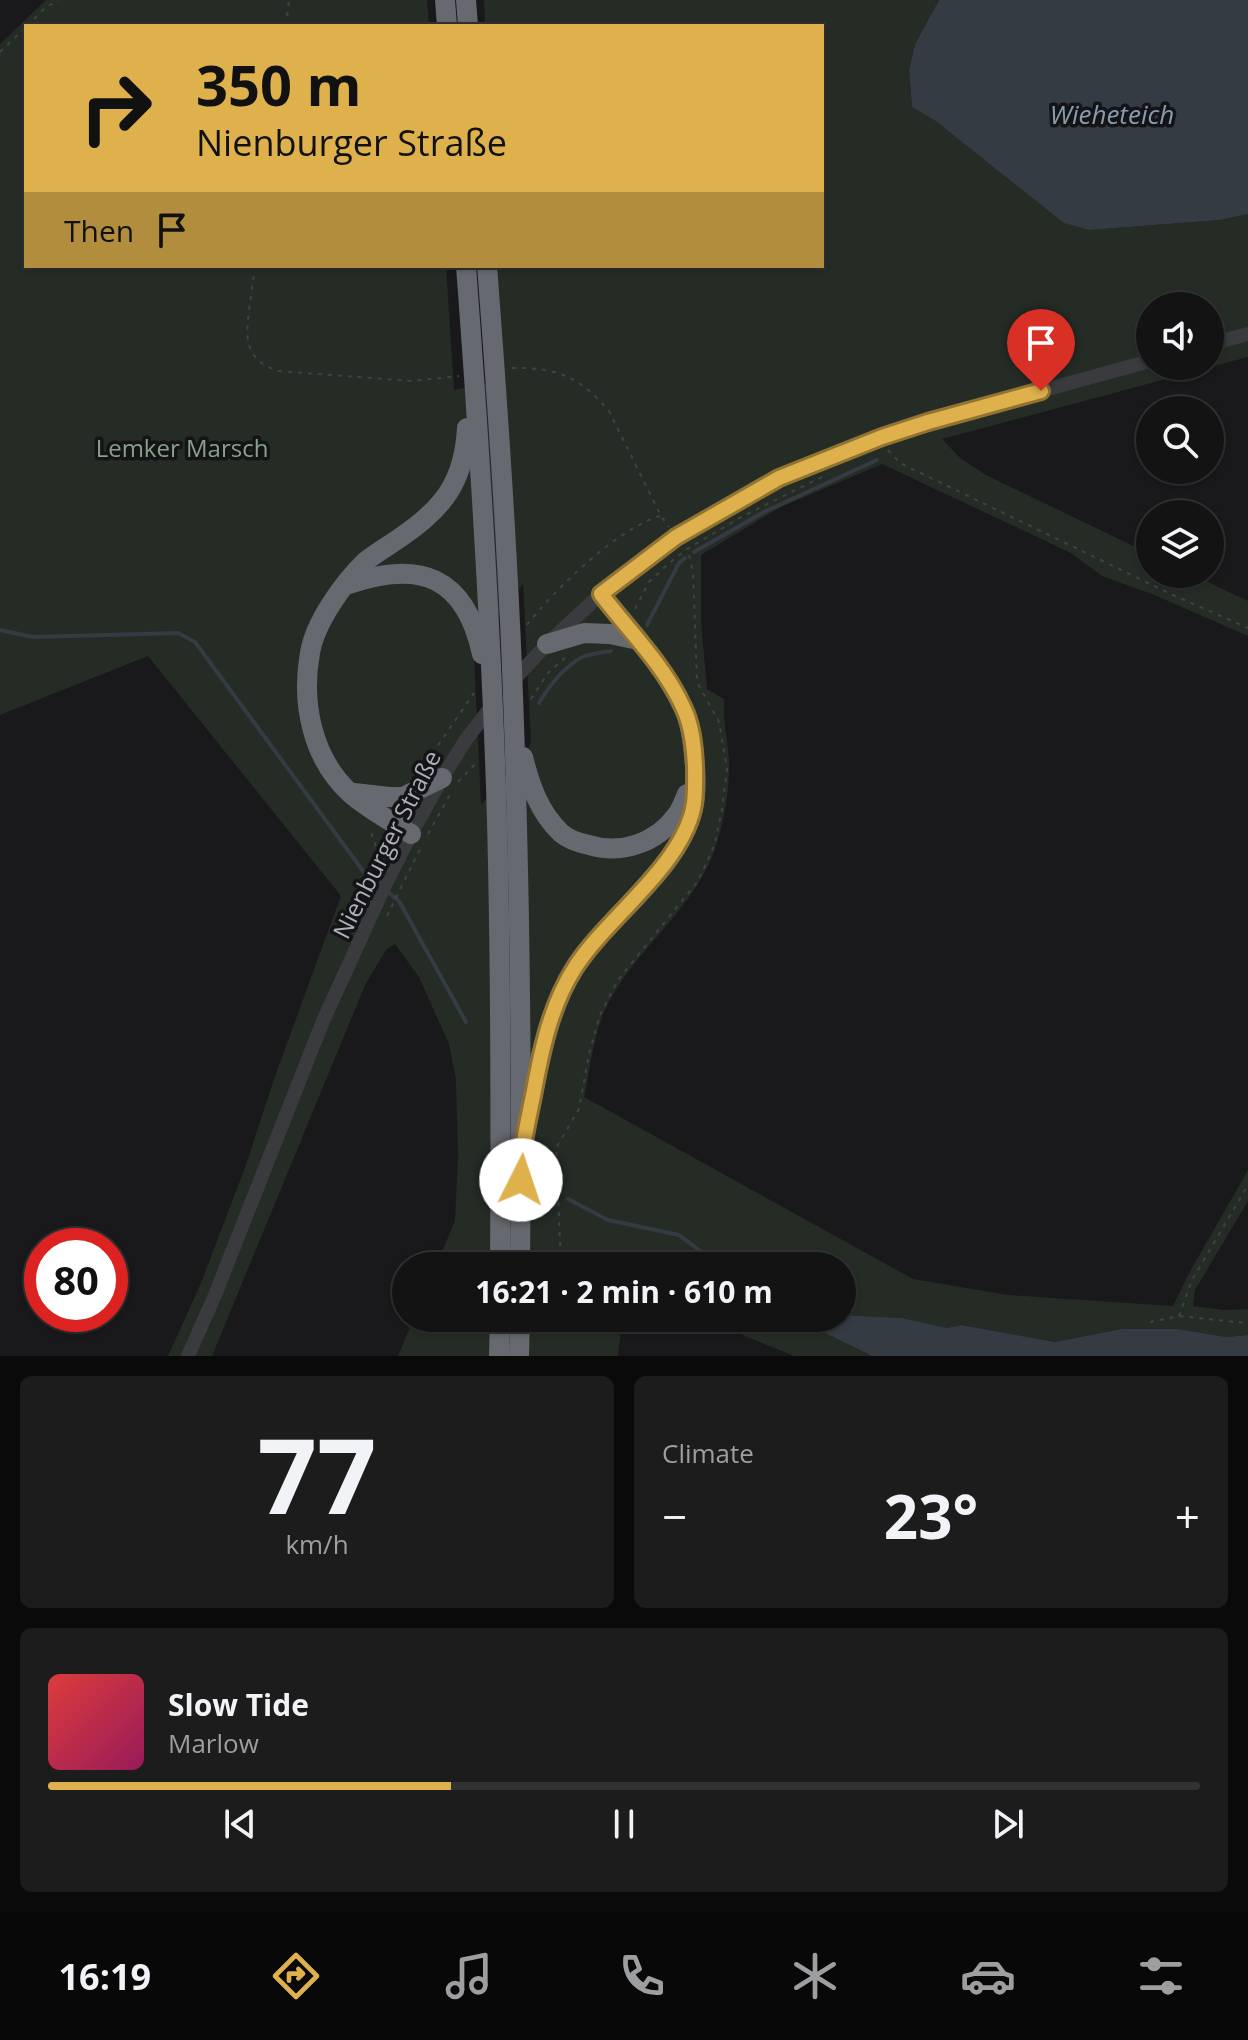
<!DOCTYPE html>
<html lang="en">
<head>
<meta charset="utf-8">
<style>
	body { margin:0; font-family:"Open Sans",sans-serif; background:#1c1c1d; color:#f1f3f6; height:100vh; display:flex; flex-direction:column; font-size:30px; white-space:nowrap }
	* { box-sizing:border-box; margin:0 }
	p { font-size:26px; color:#9d9ea0 }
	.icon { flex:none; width:44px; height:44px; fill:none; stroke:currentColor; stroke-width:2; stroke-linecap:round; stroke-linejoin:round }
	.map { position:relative; height:1356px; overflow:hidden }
	.drawer { display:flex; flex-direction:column; gap:20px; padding:20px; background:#0a0a0b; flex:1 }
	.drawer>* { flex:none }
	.banner { position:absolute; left:24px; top:24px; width:800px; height:244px; border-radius:0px; box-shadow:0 2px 6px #0004,0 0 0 2px #323234; background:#dfb14d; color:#111; overflow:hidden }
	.buttons { position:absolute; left:1136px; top:292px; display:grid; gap:16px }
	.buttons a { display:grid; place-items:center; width:88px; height:88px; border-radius:50%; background:#131314; box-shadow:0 2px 6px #0004,0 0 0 2px #323234; font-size:40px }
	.speed { position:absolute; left:24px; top:1228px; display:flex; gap:16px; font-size:40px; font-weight:700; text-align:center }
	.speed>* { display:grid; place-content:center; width:104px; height:104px; border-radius:50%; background:#131314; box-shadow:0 2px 6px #0004,0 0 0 2px #323234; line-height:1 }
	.speed .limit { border:12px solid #d22; background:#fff; color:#111 }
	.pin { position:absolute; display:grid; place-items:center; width:68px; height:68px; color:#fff; margin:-82px -34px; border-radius:50% 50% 50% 0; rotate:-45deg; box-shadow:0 0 8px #0007 }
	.pin .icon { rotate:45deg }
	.me { position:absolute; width:88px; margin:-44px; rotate:4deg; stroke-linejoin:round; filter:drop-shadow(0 0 6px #0008) }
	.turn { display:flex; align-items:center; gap:28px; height:168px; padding:0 40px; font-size:36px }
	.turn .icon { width:104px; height:104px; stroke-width:2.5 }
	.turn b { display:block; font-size:56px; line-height:68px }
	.then { display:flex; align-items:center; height:76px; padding:0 40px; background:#0003; gap:16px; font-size:30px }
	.big { font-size:60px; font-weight:700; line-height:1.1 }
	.drawer .card { flex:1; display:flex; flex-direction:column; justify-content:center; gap:12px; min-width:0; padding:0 28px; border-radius:12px; background:#1c1c1d }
	.drawer .dial { align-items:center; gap:0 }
	.dial b { font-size:104px; line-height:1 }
	.song { display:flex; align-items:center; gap:24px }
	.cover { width:96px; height:96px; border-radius:12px; background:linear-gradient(135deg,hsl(0 70% 55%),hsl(330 70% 35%)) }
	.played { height:8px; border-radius:4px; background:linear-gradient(90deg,#dfb14d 35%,#323234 35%) }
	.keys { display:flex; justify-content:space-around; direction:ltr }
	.heat { display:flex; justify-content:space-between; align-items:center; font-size:44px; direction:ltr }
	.drawer .tiles { flex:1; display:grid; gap:20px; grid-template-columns:1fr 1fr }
	.card:last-child { grid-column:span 2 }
	.trip { position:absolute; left:392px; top:1252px; width:464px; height:80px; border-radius:40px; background:#131314; box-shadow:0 2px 6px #0004,0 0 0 2px #323234; font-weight:700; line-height:80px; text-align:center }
	.dock { display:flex; height:128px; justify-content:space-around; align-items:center; background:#080808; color:#9d9ea0 }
	.dock .icon { width:56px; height:56px }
	.dock .active { color:#dfb14d }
	.dock b { font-size:36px; color:#f1f3f6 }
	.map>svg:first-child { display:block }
</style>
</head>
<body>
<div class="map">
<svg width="1248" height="1356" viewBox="0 0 1248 1356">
	<rect width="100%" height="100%" fill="#19191b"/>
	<g fill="#252c26" fill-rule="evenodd">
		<path d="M46,0H427L429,26H26V266H446L454,390L500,381L495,266H822V26H485L484,0H939L915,44L909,70L912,107L937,122L994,166L1089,230L1220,220L1248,214V357L942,439L960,458L986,475L1150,554V574H1191L1248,601V636L1152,594L1102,576L1071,553L882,464L779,508L701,555V621L707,689L724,699C723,721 727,737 729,759C730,787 725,817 717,843C698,905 642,943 611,998C594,1027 591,1065 584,1097L913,1279L1008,1295L1173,1306L1188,1275L1248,1170V1201L1195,1290L1193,1306L1224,1310L1248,1309V1335L1226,1337L1178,1329H1121L1055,1342L961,1325L947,1328L902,1318L842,1315V1266H748L733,1259L720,1266H436L455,1221L458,1155L456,1080L449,1044L419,977L395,944L386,950L365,985L212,1356H168L201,1283L246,1165L275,1076L341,896L148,656L0,715V44ZM1150,306H1210V366H1150ZM523,584L531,744L481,805L474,656L472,648Z"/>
		<polygon points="414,1318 642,1318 620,1322 621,1330 618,1356 398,1356"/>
		<polygon points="689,1318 802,1318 825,1333 872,1356 794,1356 711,1322"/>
	</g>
	<g fill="#343b43">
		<polygon points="939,0 1248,0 1248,214 1220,220 1089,230 1064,223 937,122 912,107 909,70 915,44"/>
		<polygon points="842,1315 902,1318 947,1328 961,1325 1055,1342 1121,1329 1178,1329 1226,1337 1248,1335 1248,1356 872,1356 825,1333 802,1318 842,1318"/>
	</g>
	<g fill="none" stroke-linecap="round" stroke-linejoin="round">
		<g stroke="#343b43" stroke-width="4">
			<polyline points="694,552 766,511 877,460"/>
			<polyline points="647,625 679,563 685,558"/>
			<polyline points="0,630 33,637 178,633 195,642 366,875 380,886"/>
			<path d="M539,703C549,686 567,663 585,656C594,653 603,652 611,651"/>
			<polyline points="387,891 399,901 466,1022"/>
			<polyline points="568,1199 608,1220 679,1235 720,1266"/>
		</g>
		<g stroke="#414246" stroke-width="2" stroke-dasharray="4 6" stroke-linecap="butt">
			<polyline points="27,26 45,8 58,0"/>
			<polyline points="286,26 289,0"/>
			<polyline points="0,52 25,28"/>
			<path d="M255,266C253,281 251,296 249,310C245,340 246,360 278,371L412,381L459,376"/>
			<path d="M512,368C557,367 580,377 609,411L661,516L669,527"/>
			<polyline points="1159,371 1179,366"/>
			<polyline points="888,450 900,463 1173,595 1248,628"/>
			<polyline points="635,609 649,582 667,565 687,549 743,516 828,474"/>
			<path d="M527,625C554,590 618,528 660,516"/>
			<polyline points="531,699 548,673 568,655"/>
			<polyline points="421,770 474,693"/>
			<polyline points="458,782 478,761"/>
			<polyline points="428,834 452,791"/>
			<polyline points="357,912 377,864 378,853 371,832 373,828"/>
			<polyline points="387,916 421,847"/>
			<polyline points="561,1266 556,1148 579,1109 589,1054 600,1015 618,980 698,881 714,846 722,810 727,769 719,722 697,682 693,572 688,551"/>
			<polyline points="1179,1316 1192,1280 1248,1185"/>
			<polyline points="1150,1322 1179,1316 1246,1323"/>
		</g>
		<g stroke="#3a3b3f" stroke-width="14">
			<polyline points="1210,344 1248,334"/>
			<polyline points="510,684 547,644 601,594 632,569 676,537 779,478 882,437 928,422 1150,361"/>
			<polyline points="188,1356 215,1295 323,1021 386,883 411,834 442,778 465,741 494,703"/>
		</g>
		<g stroke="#676970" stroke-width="20">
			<polyline points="445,0 447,26"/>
			<polyline points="466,0 468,26"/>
			<path d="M466,266C479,439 490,613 496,787C501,946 501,1106 500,1266"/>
			<path d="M487,266C498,409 508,552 513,696C520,886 522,1076 520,1266"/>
			<path d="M349,584C420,560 465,576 482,654"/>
			<polyline points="547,644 584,633 610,634 638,640"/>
			<path d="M523,757C530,785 539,812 561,833C568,839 579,843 589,845C621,855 656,843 676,816C681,810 684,801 687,794"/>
			<polyline points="354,793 389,797 403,797 442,778"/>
			<path d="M411,834C391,821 368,809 350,793C312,758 301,703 310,653C315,622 344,582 366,561C377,552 390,545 401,537C444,508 464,481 467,428"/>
			<path d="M530,1108C540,1060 548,1011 574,969C606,918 679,870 693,809C696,796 696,780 695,766C693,746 692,725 683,707C664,665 629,630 601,594"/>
			<polyline points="499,1356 500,1318"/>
			<polyline points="519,1356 520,1318"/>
		</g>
	</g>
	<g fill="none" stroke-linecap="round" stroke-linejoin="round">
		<g stroke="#917332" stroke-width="20">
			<path id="route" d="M521,1180C521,1149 527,1125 533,1096C541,1052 550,1007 574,969C606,918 679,869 693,809C696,795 695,779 695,766C694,746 692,725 683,707C664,665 628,630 601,594L676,537L779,478L882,437L928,422L1041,391"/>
		</g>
		<use href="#route" stroke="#dfb14d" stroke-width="14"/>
	</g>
	<g text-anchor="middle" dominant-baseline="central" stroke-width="7" stroke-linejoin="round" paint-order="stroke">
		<g font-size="24" fill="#86a288" stroke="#141416">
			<text x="182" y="447">Lemker Marsch</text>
		</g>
		<g font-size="24" fill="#adb0b9" stroke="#141416">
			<text transform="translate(386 844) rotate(-63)">Nienburger Straße</text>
		</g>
		<g font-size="26" font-style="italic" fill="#889cb0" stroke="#141416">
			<text x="1112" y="114">Wieheteich</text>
		</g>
	</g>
</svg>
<div class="buttons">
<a><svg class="icon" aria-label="sound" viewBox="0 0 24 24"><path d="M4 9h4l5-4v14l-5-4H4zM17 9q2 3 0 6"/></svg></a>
<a><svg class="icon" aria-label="search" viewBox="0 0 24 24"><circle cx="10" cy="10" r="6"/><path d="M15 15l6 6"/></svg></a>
<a><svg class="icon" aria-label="layers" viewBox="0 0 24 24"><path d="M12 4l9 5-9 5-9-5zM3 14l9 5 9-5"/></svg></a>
</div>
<div class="speed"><div class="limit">80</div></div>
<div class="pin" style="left:1041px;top:391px;background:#d93025"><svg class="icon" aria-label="arrive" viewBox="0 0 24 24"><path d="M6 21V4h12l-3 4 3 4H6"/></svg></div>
<svg class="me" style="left:521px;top:1180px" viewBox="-20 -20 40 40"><circle r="19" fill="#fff"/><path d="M0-13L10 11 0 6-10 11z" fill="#dfb14d"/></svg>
<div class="trip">16:21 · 2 min · 610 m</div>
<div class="banner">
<div class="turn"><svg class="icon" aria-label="right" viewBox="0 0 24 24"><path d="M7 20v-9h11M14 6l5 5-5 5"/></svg><div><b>350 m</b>Nienburger Straße</div></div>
<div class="then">Then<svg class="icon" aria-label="arrive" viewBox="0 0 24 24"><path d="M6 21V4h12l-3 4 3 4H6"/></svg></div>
</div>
</div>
<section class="drawer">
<div class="tiles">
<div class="card dial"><b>77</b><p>km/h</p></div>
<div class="card"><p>Climate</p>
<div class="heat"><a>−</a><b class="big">23°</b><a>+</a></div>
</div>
<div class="card">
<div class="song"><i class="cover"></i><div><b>Slow Tide</b><p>Marlow</p></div></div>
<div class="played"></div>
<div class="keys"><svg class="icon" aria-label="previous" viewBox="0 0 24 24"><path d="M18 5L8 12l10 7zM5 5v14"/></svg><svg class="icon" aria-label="pause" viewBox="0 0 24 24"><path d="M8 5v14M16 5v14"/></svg><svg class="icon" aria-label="next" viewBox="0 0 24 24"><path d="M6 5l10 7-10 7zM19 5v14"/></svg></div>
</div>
</div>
</section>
<nav class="dock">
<b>16:19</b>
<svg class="icon active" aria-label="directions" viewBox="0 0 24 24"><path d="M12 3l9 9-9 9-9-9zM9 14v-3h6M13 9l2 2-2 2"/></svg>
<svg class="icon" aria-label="music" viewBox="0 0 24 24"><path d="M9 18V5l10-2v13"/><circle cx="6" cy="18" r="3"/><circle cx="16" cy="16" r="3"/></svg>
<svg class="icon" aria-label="phone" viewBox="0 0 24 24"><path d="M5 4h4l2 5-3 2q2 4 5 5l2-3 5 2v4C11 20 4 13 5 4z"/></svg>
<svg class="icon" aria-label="climate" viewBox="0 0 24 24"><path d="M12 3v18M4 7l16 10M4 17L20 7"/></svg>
<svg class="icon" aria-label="car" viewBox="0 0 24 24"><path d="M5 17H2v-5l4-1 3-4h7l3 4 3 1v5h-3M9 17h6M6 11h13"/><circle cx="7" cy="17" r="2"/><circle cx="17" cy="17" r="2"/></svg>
<svg class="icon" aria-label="filters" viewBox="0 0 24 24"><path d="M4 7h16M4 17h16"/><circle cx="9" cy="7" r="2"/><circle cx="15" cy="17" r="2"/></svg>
</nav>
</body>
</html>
